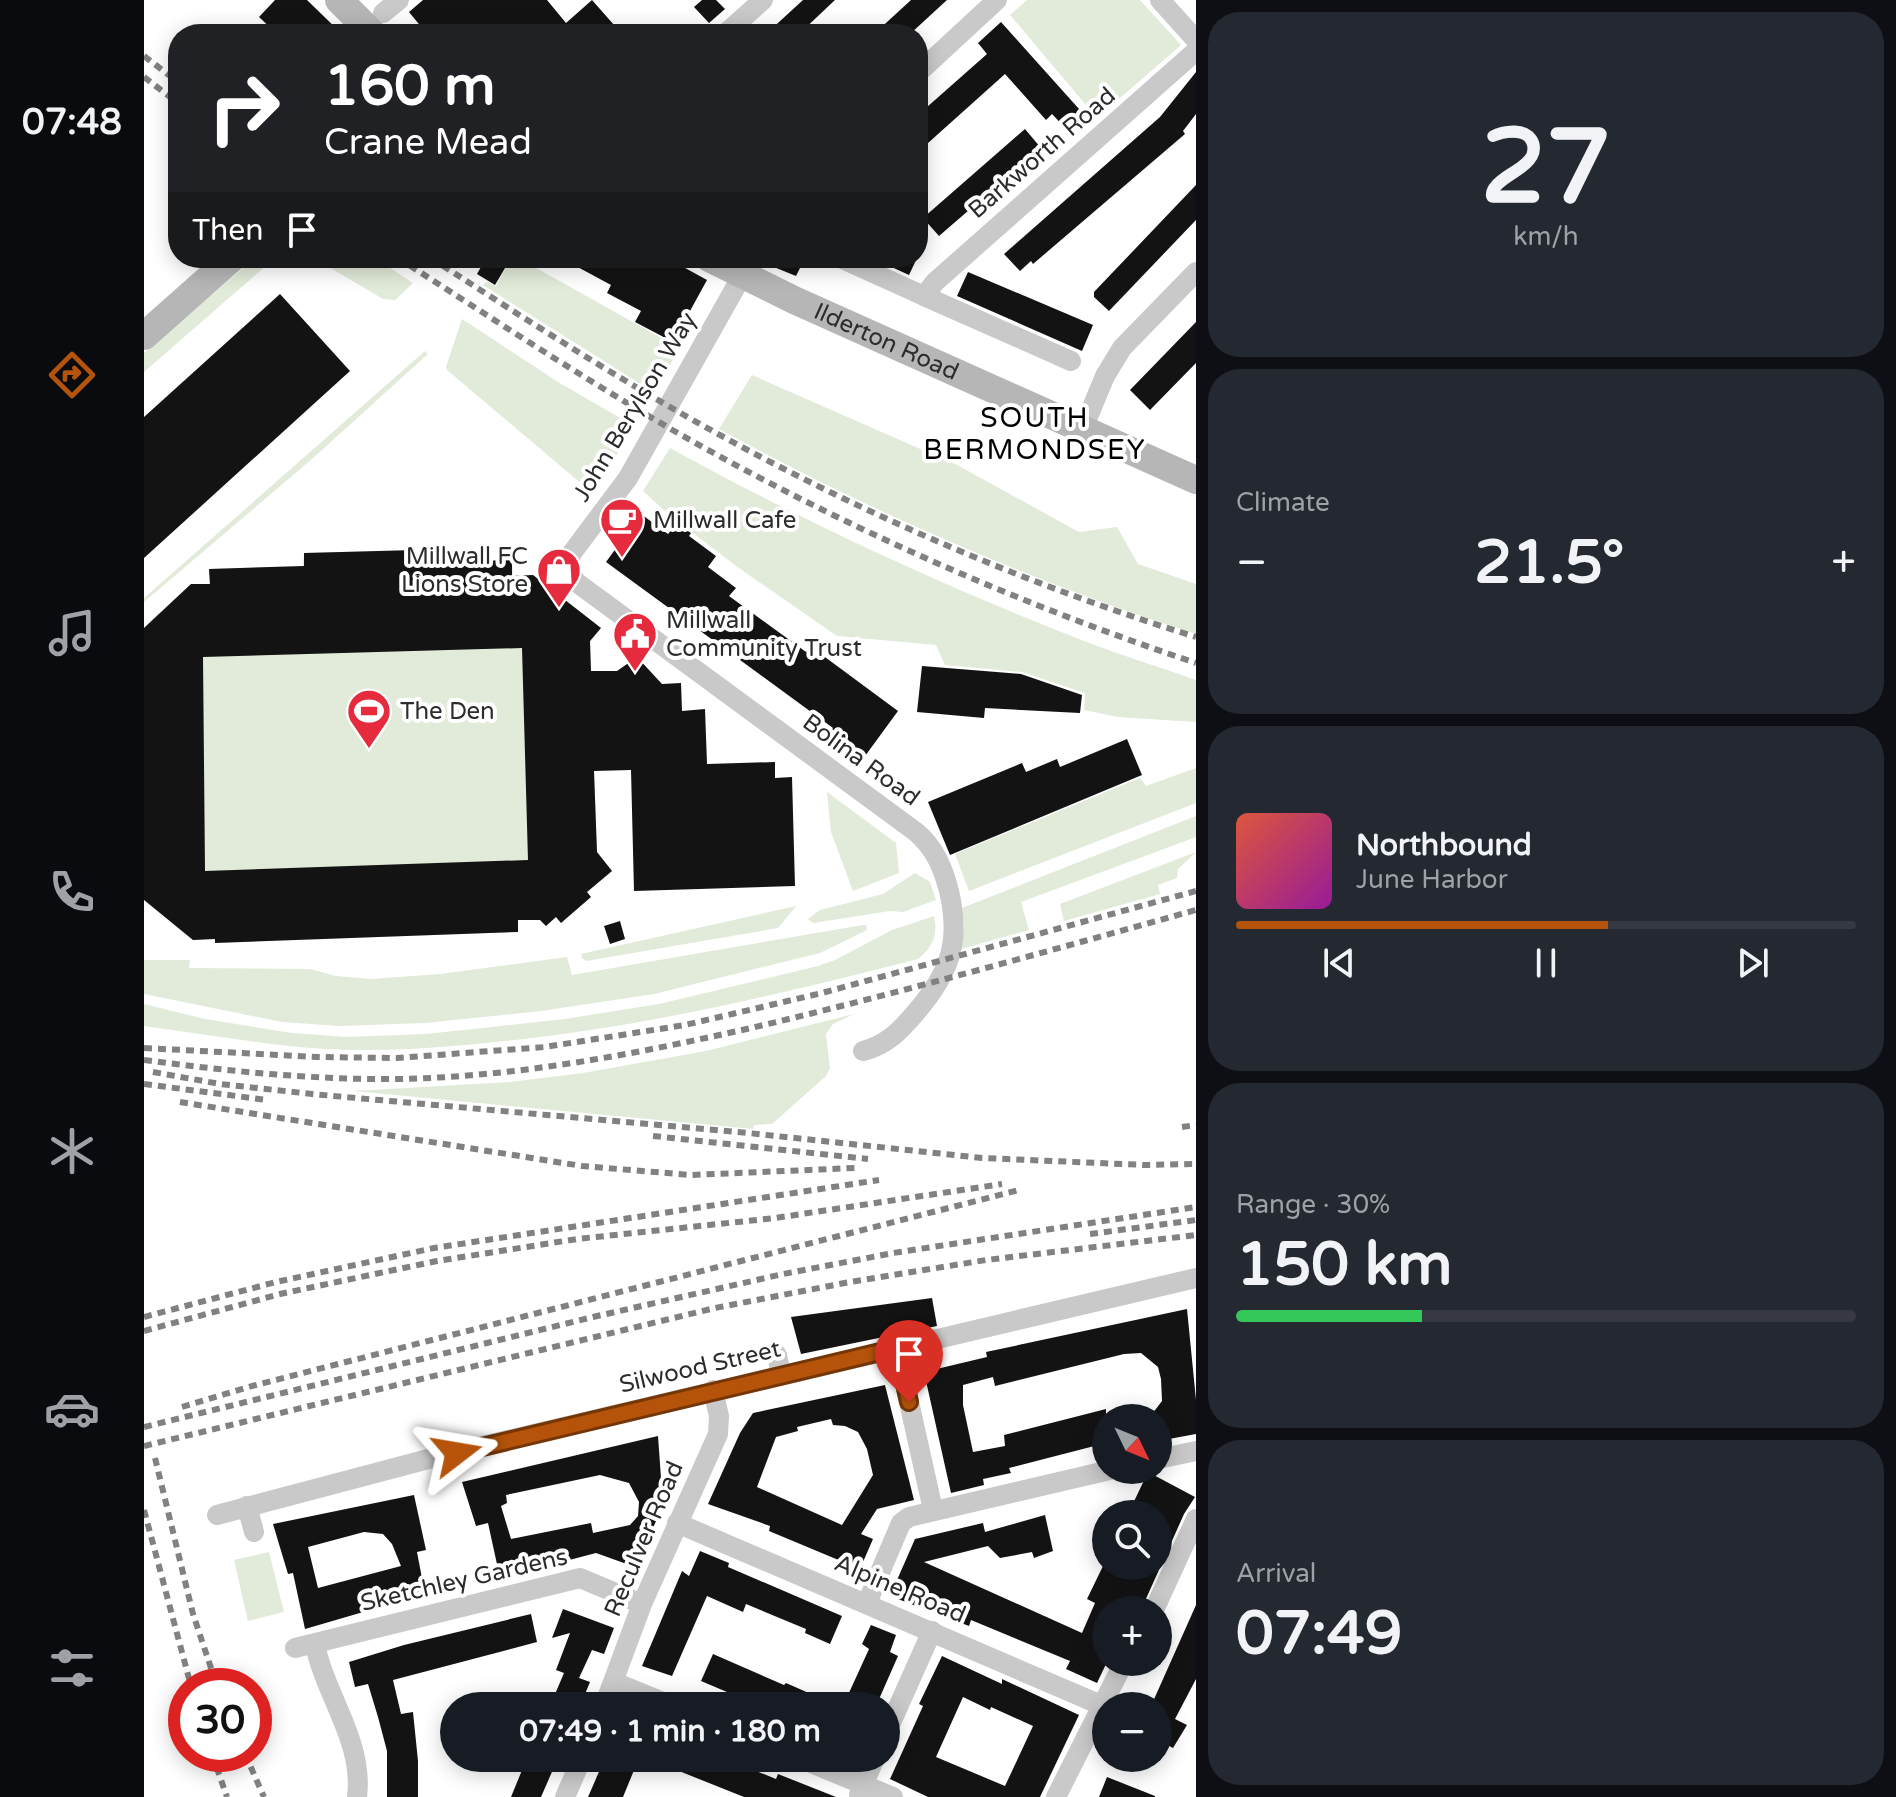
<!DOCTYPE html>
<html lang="en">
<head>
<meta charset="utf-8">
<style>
	body { margin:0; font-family:"Varela Round",sans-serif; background:#242831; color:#f1f3f6; height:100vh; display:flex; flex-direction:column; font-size:30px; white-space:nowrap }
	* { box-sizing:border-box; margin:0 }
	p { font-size:26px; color:#9ea1a6 }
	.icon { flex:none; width:44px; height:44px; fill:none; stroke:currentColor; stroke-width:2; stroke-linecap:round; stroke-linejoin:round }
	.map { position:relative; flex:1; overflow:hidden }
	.drawer { display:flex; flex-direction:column; gap:12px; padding:12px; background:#0d0f14; width:700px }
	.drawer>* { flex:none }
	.top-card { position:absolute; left:24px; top:24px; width:760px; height:244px; border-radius:32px; box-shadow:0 4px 20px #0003; background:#202124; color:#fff; overflow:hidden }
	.needle { width:52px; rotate:133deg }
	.fabs { position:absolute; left:948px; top:1404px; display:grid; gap:16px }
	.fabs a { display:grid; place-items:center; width:80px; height:80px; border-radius:50%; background:#171b24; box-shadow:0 4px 20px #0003; font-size:40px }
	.speed { position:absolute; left:24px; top:1668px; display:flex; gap:16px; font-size:40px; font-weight:700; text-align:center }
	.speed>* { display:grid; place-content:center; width:104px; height:104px; border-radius:50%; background:#171b24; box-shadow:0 4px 20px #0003; line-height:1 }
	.speed .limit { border:12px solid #d22; background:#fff; color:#111 }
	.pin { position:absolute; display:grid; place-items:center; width:68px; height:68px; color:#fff; margin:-82px -34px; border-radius:50% 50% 50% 0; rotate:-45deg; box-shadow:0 0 8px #0007 }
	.pin .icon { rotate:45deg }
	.me { position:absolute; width:88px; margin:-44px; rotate:76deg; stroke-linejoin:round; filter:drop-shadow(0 0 6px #0008) }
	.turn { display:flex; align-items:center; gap:28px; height:168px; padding:0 24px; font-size:36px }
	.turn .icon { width:104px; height:104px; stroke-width:2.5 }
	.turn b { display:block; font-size:56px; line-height:68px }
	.then { display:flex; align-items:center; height:76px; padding:0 24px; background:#0003; gap:16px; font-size:30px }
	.big { font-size:60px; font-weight:700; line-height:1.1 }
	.drawer .card { flex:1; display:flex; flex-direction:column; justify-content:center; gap:12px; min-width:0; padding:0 28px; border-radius:32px; background:#242831 }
	.drawer .dial { align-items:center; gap:0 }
	.dial b { font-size:104px; line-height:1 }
	.song { display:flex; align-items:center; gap:24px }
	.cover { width:96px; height:96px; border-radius:12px; background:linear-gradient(135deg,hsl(10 70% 55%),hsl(300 70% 35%)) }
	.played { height:8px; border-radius:4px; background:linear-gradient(90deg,#b45309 60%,#363941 60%) }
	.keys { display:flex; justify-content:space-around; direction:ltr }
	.heat { display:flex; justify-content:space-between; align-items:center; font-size:44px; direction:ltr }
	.charge { height:12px; border-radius:6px; background:linear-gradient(90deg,#34c759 30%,#363941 0) }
	.trip { position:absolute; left:296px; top:1692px; width:460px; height:80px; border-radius:40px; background:#171b24; box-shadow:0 4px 20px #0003; font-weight:700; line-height:80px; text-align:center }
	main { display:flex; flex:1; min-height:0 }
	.tab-bar { display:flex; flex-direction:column; width:144px; justify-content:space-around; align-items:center; background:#090b0e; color:#9ea1a6 }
	.tab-bar .icon { width:56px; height:56px }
	.tab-bar .selected { color:#b45309 }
	.tab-bar b { font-size:36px; color:#f1f3f6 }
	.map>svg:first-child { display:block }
</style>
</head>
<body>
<main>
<nav class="tab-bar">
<b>07:48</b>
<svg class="icon selected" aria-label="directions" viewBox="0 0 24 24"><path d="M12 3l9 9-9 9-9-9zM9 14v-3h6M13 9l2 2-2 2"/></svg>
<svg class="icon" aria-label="music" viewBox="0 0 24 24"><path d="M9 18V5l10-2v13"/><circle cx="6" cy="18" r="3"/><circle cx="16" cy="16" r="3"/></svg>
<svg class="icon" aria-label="phone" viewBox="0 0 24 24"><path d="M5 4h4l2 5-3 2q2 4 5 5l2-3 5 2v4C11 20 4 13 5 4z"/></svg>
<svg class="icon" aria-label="climate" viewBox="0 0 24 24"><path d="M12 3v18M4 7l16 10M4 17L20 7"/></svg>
<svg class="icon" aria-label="car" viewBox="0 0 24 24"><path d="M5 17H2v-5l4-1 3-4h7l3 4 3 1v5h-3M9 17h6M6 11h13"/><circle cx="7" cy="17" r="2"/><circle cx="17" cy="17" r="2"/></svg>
<svg class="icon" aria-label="filters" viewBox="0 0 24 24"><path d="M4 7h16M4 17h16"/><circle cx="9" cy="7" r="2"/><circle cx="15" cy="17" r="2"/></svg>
</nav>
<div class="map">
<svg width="1052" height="1797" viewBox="0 0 1052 1797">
	<rect width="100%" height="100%" fill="#fff"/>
	<g fill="#e2ead9">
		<polygon points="883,0 996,0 1037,45 953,118 866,15"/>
		<polygon points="111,258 131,258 0,372 0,353"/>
		<polygon points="191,258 231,258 269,283 251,300 239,299 183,266"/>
		<polygon points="367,258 372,258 394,269 530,345 531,356 511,393 339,285 343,282 352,286"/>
		<polygon points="318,319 414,382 490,426 466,466 446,491 303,370 302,367"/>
		<polygon points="281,351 284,354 168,459 0,602 0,598"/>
		<path d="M608,375L815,466L935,532L973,527L994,564L1052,584V634C886,581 728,512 575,429Z"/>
		<path d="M526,448C655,519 788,581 925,635C966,652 1010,665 1052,680V722L974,717L940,710L941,693L878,672L801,665L792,645L693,636L592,566L521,511L499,491Z"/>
		<polygon points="272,550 273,563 368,560 369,576 389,575 457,628 446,642 453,858 458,859 468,871 443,892 447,897 417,923 411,917 402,926 392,915 374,920 374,932 71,943 70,939 49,940 31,926 40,914 0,900 0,627 47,584 65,584 65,569 159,566 160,553"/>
		<polygon points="1052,768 1052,803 825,891 811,854 996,778 1002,786"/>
		<polygon points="683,792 752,843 755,873 709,891 687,832"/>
		<polygon points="1052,816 1052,837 877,902 885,930 817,949 820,925 818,908"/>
		<polygon points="1052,852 1034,869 1033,878 1014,885 1016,894 920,921 916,904"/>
		<polygon points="771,873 786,882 792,900 759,912 746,911 669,923 664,919 676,910 739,894"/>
		<polygon points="652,906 634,928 442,961 438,958 437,954"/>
		<path d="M790,916C794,935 789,947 774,959C633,995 496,1028 351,1042C295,1048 237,1052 181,1049C121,1045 60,1034 0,1026V1004L61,1019L148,1033L203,1037L282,1034L421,1019L515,1004L674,966L691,960L748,930Z"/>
		<polygon points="719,925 722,925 723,930 676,953 510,994 397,1011 281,1023 196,1026 138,1022 0,994 0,960 46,960 45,968 166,969 192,976 227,979 296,974 423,957 428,975"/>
		<polygon points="710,1014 689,1024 682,1034 686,1068 682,1076 628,1124 610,1125 609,1129 209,1091 366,1082 439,1073 562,1051"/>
		<polygon points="125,1552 140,1612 104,1621 90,1560"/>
	</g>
	<g fill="#131313" fill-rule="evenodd">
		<polygon points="131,0 163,0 198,34 133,34 115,17"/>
		<polygon points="279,0 403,0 422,23 448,0 478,34 283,34 265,12"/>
		<polygon points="558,0 572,0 581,9 565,23 550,7"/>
		<polygon points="659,0 691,0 655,34 622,34"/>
		<polygon points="767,0 803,0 766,34 730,34"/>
		<polygon points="857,22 944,119 927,134 908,114 902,120 861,74 774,152 774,115 843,54 834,43"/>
		<polygon points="1052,72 1052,114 1039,131 1041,134 889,264 887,261 876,271 860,254 1016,117"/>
		<polygon points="881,129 897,148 795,236 779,218"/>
		<polygon points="1052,185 1052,220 965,311 950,297 950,292"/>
		<polygon points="342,258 355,258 364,263 351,285 333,274"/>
		<polygon points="417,258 523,258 563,280 529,342 491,322 497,311 463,293 467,285"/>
		<polygon points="621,258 661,258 652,276 620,263"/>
		<polygon points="728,258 773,258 765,275"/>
		<polygon points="824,272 949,325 938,351 813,296"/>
		<polygon points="136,294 206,371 0,558 0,417"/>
		<polygon points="1052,322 1052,363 1006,410 986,390"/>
		<polygon points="497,514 524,534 533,523 547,533 545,536 572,556 564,567 592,588 585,596 662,652 666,646 754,711 713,767 679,742 689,728 462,562"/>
		<path d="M272,550V563L368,560V576L389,575L457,628L446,641L447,671H473L493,657L518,684L537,683L538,711L561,709L563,764L631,762V778L648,777L651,886L490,891L487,770L450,771L453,852L468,871L443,892L447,897L417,923L412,917L402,926L396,920H374V932L71,943V939L49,940L0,900V628L47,584H66L65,569L160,566V553ZM378,648L384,860L61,871L59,657Z"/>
		<polygon points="778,666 877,674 938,695 936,713 841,708 840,718 773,712"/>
		<polygon points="983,739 998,775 806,855 784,802 878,763 882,772 913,759 916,767"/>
		<polygon points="476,921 481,939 466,944 460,926"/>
		<polygon points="788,1298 793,1326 657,1354 647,1317"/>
		<polygon points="1043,1309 1052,1400 1052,1434 1014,1441 1014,1418 1005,1418 1018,1401 1017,1379 1014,1367 997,1353 980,1354 851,1386 849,1377 819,1385 819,1405 829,1452 861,1446 860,1435 962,1409 962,1443 865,1468 867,1473 839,1479 840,1485 807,1493 780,1372 843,1357 842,1352"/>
		<path d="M741,1385L770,1500L733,1509L717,1534L729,1539L716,1569L625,1531L626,1526L564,1504L596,1433L609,1413ZM687,1419L689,1425L701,1426L714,1432L723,1449L729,1475L698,1525L613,1487L632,1437L654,1431L653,1427Z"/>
		<path d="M514,1436L519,1506L491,1567L452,1553L356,1578L344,1523L332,1526L318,1482ZM456,1475L485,1483L495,1502L494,1516L486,1525L449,1533L447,1523L367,1539L357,1506L363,1503L362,1495Z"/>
		<polygon points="1004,1472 1051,1497 1040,1514 997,1610 962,1610 962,1664 953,1683 922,1669 926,1661 827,1620 825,1626 746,1596 771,1539 839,1523 841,1532 901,1515 909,1551 890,1558 888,1552 856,1558 844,1546 780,1562 938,1633 951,1603 943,1599 959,1566 1014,1566 1014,1514 984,1514"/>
		<path d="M270,1495L282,1550L273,1552L281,1594L161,1629L149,1573L144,1574L129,1524ZM220,1532L239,1534L248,1544L257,1566L174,1588L164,1547Z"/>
		<polygon points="556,1551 585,1563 584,1567 698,1616 686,1644 661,1633 662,1629 602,1604 599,1612 563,1596 528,1676 498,1666 538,1571 545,1576"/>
		<polygon points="1052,1605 1052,1679 1031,1719 1043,1725 1029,1748 1014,1740 1014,1706 1007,1706"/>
		<polygon points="419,1609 470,1628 460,1654 448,1650 435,1678 446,1682 436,1706 406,1706 420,1673 412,1670 426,1633 408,1638"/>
		<polygon points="387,1614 393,1642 249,1680 257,1714 269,1712 274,1761 274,1797 243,1797 243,1751 234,1717 224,1684 211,1687 205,1662 260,1645"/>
		<polygon points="727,1625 752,1635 746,1652 754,1656 732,1706 699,1706 725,1649 718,1644"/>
		<polygon points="569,1654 640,1685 642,1683 667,1694 662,1706 616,1706 557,1681"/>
		<path d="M798,1656L858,1684V1679L935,1715L896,1797H784L746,1779L779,1706L775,1704ZM819,1697L846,1710L847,1707L889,1726L861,1786L792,1757Z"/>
		<polygon points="383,1758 414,1758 397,1797 367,1797"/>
		<polygon points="461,1758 495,1758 479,1797 444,1797"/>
		<polygon points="580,1758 632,1779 634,1774 692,1797 600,1797 505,1759"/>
		<polygon points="963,1777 1011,1796 1011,1797 955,1797"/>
	</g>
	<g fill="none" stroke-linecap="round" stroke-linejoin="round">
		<g stroke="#c9c9c9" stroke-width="20">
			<polyline points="1016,0 1052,40"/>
			<polyline points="239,13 255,0"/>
			<polyline points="581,34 619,0"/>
			<polyline points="774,73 853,0"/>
			<path d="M608,258L484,478L428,553L423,567L432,582L772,832C791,848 799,868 805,891C817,942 806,972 773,1011C757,1030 743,1045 719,1051"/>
			<polyline points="696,258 780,296 791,282 1052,51"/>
			<polyline points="780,296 927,361"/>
			<polyline points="939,429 961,376 978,348 1052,272"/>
			<polyline points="753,1348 789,1510"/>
			<polyline points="633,1355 637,1375"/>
			<polyline points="1014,1459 1052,1451"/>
			<polyline points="103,1506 110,1532"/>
			<polyline points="73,1515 292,1457 1052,1278"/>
			<polyline points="533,1523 957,1705"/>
			<polyline points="723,1603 757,1523 765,1517 966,1470"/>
			<polyline points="1010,1610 1052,1519"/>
			<path d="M171,1644C181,1696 220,1741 213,1797"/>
			<polyline points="151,1648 436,1578 498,1604"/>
			<polyline points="470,1682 529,1706"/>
			<polyline points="460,1706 498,1604 574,1434 575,1416 569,1390"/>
			<polyline points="742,1734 788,1631"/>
			<polyline points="655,1758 749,1797"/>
			<polyline points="715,1795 731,1758"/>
			<polyline points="421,1797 438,1758"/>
			<polyline points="912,1797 980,1662"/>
		</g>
		<g stroke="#b6b6b6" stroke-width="28">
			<polyline points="195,0 229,34"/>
			<path id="s1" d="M565,258L650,300L1052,480"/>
			<polyline points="0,336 88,258"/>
		</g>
		<g stroke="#818181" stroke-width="6" stroke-dasharray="8 6" stroke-linecap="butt">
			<polyline points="0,56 34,82"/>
			<polyline points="0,77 34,103"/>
			<path d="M254,258C346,317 437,377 532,432C697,526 872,603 1052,663"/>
			<path d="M287,258C370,312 454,366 540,415C702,507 874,582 1052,637"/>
			<polyline points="0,1048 173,1057 253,1058 401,1047 541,1025 678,993 1052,891"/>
			<path d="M0,1060C84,1071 168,1080 254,1079C372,1077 492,1054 607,1028C756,993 904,951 1052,910"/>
			<polyline points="9,1072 76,1084 168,1094 604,1133 838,1158 1001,1165 1052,1164"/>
			<polyline points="0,1084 123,1100"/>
			<polyline points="36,1102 438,1166 547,1175 711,1168"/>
			<polyline points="1038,1127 1052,1125"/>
			<polyline points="509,1136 724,1159"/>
			<polyline points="946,1234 1052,1220"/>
			<polyline points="0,1317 132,1282 290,1248 735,1180"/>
			<polyline points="0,1331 136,1294 293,1261 433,1239 631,1218 858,1184"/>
			<polyline points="38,1407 108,1386 875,1190"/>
			<polyline points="0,1427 449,1317 639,1274 749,1253 1052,1207"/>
			<polyline points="0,1446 571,1308 706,1282 842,1260 1052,1235"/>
			<polyline points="11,1458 49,1614 73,1686"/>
			<polyline points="0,1510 47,1686"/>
			<polyline points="68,1754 83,1797"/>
			<polyline points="101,1754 120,1797"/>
		</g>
	</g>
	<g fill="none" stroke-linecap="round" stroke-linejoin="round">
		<g stroke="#753606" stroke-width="20">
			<polyline id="route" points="313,1453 753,1348 765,1402"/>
		</g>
		<use href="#route" stroke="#b45309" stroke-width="14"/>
	</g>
	<defs>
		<g id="cafe-pin" transform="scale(2.3)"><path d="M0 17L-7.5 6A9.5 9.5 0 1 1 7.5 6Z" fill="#e52b3d" stroke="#fff"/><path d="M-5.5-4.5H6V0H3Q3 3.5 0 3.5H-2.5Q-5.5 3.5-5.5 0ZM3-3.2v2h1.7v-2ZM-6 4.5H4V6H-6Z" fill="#fff"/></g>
		<g id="shop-pin" transform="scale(2.3)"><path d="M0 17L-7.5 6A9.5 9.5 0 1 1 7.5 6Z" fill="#e52b3d" stroke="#fff"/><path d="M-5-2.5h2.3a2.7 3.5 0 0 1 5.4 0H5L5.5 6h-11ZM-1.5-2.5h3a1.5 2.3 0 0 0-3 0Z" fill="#fff"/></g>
		<g id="civic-pin" transform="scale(2.3)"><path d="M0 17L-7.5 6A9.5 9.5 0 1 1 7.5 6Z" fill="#e52b3d" stroke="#fff"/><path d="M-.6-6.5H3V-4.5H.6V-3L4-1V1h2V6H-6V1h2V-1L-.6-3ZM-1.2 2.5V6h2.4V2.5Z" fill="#fff"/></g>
		<g id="stadium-pin" transform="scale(2.3)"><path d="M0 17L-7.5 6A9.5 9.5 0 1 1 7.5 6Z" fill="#e52b3d" stroke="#fff"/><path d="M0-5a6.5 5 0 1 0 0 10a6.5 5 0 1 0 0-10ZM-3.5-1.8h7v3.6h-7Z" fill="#fff"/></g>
	</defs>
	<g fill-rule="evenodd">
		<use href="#cafe-pin" x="478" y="520"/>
		<use href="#shop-pin" x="415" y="570"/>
		<use href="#civic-pin" x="491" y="634"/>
		<use href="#stadium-pin" x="225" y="711"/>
	</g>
	<g text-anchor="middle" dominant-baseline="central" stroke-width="8" stroke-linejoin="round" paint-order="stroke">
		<g font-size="24" fill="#2c2c2c" stroke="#fff">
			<text transform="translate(898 153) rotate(-41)">Barkworth Road</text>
			<text stroke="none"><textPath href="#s1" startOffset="196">Ilderton Road</textPath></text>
			<text transform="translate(491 407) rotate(-59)">John Berylson Way</text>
			<text transform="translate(717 760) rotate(36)">Bolina Road</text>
			<text transform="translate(556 1367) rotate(-13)">Silwood Street</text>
			<text transform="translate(500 1539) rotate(-67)">Reculver Road</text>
			<text transform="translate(320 1580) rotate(-13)">Sketchley Gardens</text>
			<text transform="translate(756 1589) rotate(23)">Alpine Road</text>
		</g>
		<g font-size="24" fill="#2c2c2c" stroke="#fff" text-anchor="start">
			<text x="509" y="520">Millwall Cafe</text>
			<text x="384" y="556" text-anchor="end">Millwall FC<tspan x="384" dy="28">Lions Store</tspan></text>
			<text x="522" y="620">Millwall<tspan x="522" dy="28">Community Trust</tspan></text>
			<text x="256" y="711">The Den</text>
		</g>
		<g font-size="28" letter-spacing="2" fill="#000" stroke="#fff">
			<text x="891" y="418">SOUTH<tspan x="891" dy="32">BERMONDSEY</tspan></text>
		</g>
	</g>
</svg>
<div class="fabs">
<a><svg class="needle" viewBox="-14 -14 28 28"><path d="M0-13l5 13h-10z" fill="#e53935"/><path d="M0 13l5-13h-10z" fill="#9ea1a6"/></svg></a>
<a><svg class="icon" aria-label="search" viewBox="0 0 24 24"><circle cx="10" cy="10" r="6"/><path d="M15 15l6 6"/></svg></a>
<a>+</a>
<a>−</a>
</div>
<div class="speed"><div class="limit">30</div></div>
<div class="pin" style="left:765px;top:1402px;background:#d93025"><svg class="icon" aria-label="arrive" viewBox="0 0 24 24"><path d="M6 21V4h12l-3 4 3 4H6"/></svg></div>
<svg class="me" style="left:313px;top:1453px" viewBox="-20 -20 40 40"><path d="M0-17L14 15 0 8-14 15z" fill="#b45309" stroke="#fff" stroke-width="4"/></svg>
<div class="trip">07:49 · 1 min · 180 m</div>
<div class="top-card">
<div class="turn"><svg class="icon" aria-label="right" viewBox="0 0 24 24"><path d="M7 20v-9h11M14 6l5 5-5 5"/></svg><div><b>160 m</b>Crane Mead</div></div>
<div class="then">Then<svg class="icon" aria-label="arrive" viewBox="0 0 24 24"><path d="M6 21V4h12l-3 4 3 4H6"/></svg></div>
</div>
</div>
<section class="drawer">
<div class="card dial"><b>27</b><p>km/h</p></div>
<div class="card"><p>Climate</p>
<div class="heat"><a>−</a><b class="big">21.5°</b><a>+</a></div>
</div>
<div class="card">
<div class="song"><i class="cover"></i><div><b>Northbound</b><p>June Harbor</p></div></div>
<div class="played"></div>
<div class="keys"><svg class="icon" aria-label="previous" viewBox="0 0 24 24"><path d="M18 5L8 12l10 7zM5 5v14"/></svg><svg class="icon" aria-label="pause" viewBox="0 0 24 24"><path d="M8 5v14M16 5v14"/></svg><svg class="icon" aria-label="next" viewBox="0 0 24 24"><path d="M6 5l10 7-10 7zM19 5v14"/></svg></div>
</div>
<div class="card"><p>Range · 30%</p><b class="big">150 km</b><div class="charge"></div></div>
<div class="card"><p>Arrival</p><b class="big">07:49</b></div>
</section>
</main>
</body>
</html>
